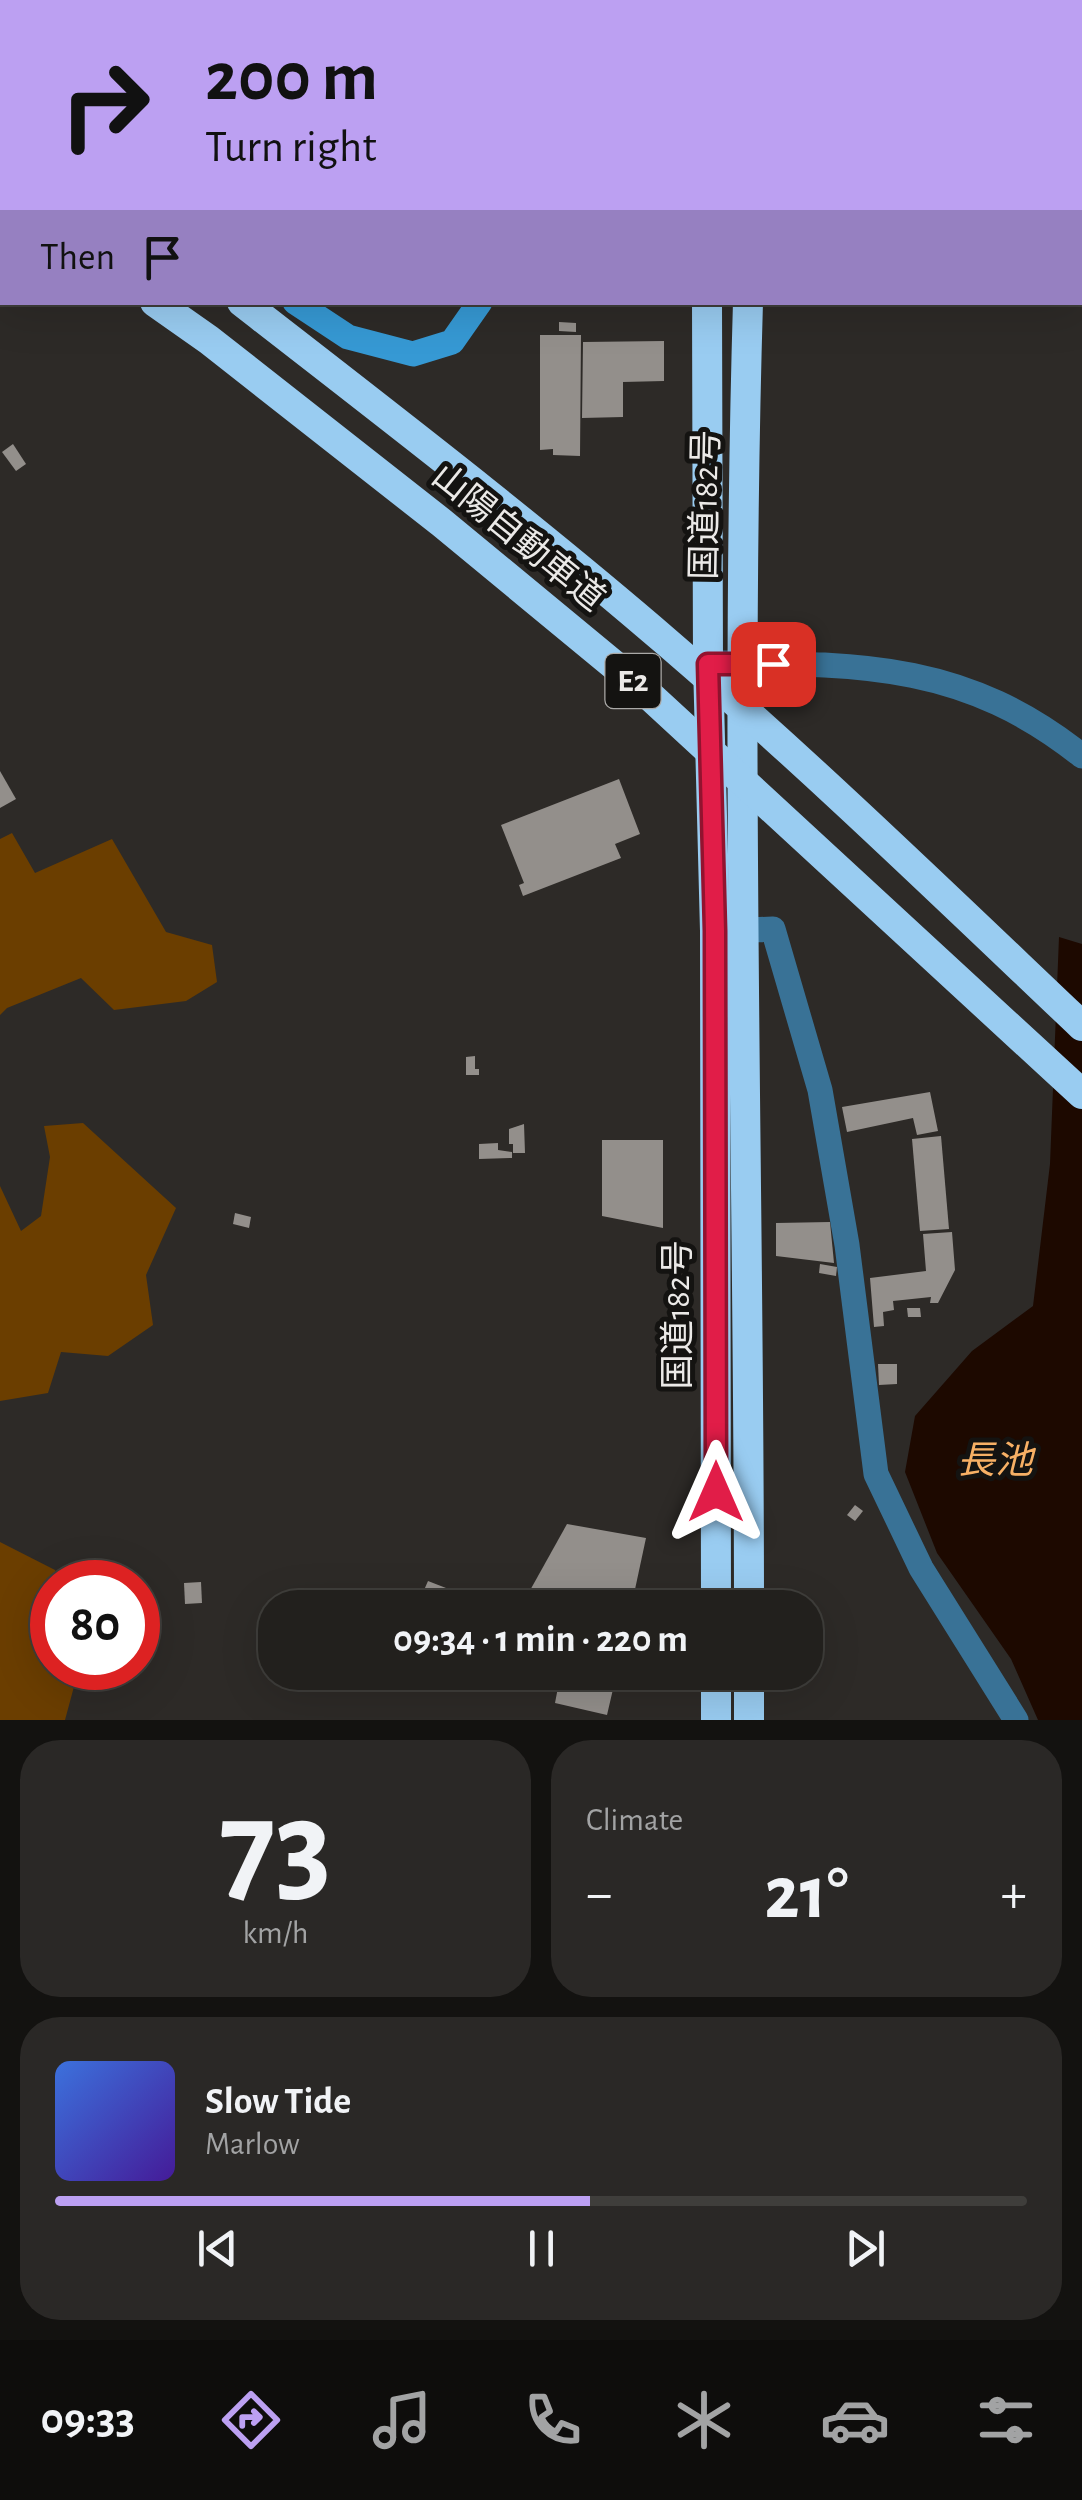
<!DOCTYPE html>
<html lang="en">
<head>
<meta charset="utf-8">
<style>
	body { margin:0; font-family:"Alegreya Sans","Noto Sans JP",sans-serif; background:#2a2826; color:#f1f3f6; height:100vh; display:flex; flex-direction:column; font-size:38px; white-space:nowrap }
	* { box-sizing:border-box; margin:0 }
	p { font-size:32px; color:#a2a3a4 }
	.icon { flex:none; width:55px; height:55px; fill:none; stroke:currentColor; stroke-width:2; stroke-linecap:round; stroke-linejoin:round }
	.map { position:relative; height:1720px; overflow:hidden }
	.drawer { display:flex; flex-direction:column; gap:20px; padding:20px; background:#131210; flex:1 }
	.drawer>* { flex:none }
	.banner { position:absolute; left:0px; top:0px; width:1082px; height:305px; box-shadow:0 10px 40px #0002,0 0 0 2px #3f3e3b; background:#bca0f2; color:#111; overflow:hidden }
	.speed { position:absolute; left:30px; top:1560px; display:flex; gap:20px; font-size:50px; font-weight:700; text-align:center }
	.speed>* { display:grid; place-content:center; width:130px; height:130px; border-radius:50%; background:#22201d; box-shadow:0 10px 40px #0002,0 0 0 2px #3f3e3b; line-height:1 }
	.speed .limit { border:15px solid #d22; background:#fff; color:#111 }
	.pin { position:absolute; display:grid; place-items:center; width:85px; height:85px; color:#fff; margin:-42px; border-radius:20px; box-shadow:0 5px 15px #0006 }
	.me { position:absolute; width:110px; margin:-55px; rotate:0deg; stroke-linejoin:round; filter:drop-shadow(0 0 8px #0008) }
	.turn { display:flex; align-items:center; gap:35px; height:210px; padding:0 40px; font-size:45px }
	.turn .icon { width:130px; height:130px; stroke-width:2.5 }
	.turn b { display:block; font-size:70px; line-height:85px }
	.then { display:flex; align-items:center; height:95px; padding:0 40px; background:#0003; gap:20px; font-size:38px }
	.big { font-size:75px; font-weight:700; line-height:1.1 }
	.drawer .widget { flex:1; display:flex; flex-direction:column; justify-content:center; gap:15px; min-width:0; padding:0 35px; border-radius:40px; background:#2a2826 }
	.drawer .dial { align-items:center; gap:0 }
	.dial b { font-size:130px; line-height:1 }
	.song { display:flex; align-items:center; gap:30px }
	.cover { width:120px; height:120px; border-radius:15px; background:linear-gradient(135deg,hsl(220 70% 55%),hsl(260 70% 35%)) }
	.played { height:10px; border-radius:5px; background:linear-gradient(90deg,#bca0f2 55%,#3f3e3b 55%) }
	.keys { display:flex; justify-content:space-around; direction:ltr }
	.heat { display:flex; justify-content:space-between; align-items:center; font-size:55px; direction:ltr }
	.drawer .tiles { flex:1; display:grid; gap:20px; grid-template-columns:1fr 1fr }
	.widget:last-child { grid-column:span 2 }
	.trip { position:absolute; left:258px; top:1590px; width:565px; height:100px; border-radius:40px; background:#22201d; box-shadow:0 10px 40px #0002,0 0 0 2px #3f3e3b; font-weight:700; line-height:100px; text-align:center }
	.menu { display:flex; height:160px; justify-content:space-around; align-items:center; background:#0e0d0c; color:#a2a3a4 }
	.menu .icon { width:70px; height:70px }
	.menu .current { color:#bca0f2 }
	.menu b { font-size:45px; color:#f1f3f6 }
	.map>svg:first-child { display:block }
</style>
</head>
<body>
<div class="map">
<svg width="1082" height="1720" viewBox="0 0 1082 1720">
	<rect width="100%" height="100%" fill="#2d2a27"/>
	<g fill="#6b3e00">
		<polygon points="12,833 35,873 112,839 166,932 212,945 217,982 186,1001 114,1010 81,978 7,1008 0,1015 0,839"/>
		<polygon points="83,1123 176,1208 146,1275 153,1325 108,1356 61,1352 48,1393 0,1401 0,1186 21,1231 41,1216 50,1157 44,1126"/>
		<polygon points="0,1542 55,1570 61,1582 52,1582 52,1668 79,1668 65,1720 0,1720"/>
	</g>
	<polygon fill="#1d0900" points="1059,937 1082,944 1082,1720 1038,1720 1011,1659 937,1553 905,1472 915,1416 972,1351 1033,1306 1050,1164"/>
	<g fill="#938f8b">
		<polygon points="559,322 576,323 576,332 559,331"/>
		<polygon points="540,335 581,335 580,456 553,455 553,449 540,450"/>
		<polygon points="664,341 664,381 623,382 623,417 582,418 583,342"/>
		<polygon points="13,444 26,464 16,471 2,452"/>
		<polygon points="0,771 16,799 0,808"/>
		<polygon points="619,779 640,834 615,844 621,858 523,896 519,885 524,883 501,825"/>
		<polygon points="475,1056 475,1069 479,1069 479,1075 466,1075 466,1057"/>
		<polygon points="930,1092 938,1131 917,1135 913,1118 847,1132 842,1107"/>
		<polygon points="524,1124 525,1153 513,1153 513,1144 509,1144 509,1129"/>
		<polygon points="941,1136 949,1229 920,1231 912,1139"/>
		<polygon points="602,1140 663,1140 663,1228 602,1216"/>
		<polygon points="498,1143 498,1150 512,1152 512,1158 479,1159 479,1144"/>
		<polygon points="235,1213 251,1217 249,1228 233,1224"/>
		<polygon points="830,1222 834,1263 776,1256 776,1223"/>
		<polygon points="952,1232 955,1270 938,1303 930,1303 931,1297 893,1301 894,1310 883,1312 884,1326 874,1327 870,1278 926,1271 923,1234"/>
		<polygon points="820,1264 837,1267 836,1276 819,1273"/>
		<polygon points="907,1308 920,1308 921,1317 908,1317"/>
		<polygon points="878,1364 897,1364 897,1384 879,1385"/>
		<polygon points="855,1505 863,1511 855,1521 847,1515"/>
		<polygon points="567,1524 646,1538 631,1608 525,1608 528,1594"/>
		<polygon points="428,1581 446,1588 440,1604 421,1597"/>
		<polygon points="201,1582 202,1603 185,1604 184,1583"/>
		<polygon points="547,1672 617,1672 607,1715 555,1703 560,1677"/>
	</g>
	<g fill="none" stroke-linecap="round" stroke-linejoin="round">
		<g stroke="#397296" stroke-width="25">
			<polyline points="864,2 865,0"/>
			<polyline points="1080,183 1082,184"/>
			<path d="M708,663C854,664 962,660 1082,756"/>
			<polyline points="725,931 773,929 820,1090 847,1245 876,1474 921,1568 1016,1720"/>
		</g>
		<g stroke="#3699d4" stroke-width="25">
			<polyline points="0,84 2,87"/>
			<polyline points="295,302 348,337 413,354 452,342 480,302"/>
		</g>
		<g stroke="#99ccf1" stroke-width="30">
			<polyline points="706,0 706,2"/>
			<polyline points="754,0 754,2"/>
			<polyline points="0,136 2,137"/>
			<polyline points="0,194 2,196"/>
			<polyline points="707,302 708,663 715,931 716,1608"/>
			<path d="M748,302C735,737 749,1173 749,1608"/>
			<polyline points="749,1672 749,1720"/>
			<polyline points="716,1720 716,1672"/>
		</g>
		<g stroke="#99ccf1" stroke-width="30">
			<polyline points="155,302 209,340 442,523 637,684 1082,1094"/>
			<path d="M242,302C386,414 531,525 669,644C811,766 946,897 1082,1026"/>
		</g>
	</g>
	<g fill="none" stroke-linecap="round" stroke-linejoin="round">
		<g stroke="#92132f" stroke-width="25">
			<polyline id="route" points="716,1492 715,931 708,664 773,664"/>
		</g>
		<use href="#route" stroke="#e11d48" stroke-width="18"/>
	</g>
	<g text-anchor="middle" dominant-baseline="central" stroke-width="10" stroke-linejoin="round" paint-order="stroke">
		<rect fill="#141311" stroke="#aaa9a7" stroke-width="2.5" x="605.5" y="654" width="55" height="54" rx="8"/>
		<g font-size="32" font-weight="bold" fill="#ebe9e7">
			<text x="633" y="681">E2</text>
		</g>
		<g font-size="35" fill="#ebe9e7" stroke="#141311">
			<text transform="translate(706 505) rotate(-89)">国道182号</text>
			<text transform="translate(518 538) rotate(39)">山陽自動車道</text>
			<text transform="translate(678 1315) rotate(-90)">国道182号</text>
		</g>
		<g font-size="38" font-style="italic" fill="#f7b065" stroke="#141311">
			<text x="995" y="1462">長池</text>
		</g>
	</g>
</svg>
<div class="speed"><div class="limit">80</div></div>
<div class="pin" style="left:773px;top:664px;background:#d93025"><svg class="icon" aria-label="arrive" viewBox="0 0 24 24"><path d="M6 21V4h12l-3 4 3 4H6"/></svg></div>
<svg class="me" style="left:716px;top:1492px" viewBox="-20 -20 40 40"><path d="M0-17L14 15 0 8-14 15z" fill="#e11d48" stroke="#fff" stroke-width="4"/></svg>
<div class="trip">09:34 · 1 min · 220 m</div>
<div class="banner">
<div class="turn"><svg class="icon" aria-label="right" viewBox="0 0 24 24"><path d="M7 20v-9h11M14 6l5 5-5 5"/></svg><div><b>200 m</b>Turn right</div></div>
<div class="then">Then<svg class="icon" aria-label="arrive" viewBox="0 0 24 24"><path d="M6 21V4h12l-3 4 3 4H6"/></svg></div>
</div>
</div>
<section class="drawer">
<div class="tiles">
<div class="widget dial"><b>73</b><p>km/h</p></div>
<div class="widget"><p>Climate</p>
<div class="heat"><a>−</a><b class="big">21°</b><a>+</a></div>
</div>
<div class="widget">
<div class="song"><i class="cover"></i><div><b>Slow Tide</b><p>Marlow</p></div></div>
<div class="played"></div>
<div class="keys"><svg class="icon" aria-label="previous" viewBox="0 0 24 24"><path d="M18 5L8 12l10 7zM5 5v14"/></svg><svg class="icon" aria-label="pause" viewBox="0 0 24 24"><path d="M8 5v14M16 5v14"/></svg><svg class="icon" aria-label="next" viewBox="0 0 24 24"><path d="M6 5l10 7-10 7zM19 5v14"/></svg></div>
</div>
</div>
</section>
<nav class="menu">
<b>09:33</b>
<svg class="icon current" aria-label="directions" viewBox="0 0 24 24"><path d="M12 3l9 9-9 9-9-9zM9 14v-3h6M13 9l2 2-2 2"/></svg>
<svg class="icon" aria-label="music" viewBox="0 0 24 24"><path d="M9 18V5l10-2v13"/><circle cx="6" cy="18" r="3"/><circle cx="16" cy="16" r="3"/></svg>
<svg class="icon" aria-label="phone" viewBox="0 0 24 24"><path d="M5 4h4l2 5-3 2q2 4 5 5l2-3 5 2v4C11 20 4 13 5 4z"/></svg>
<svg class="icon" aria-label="climate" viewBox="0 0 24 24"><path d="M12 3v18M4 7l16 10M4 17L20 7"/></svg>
<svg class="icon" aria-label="car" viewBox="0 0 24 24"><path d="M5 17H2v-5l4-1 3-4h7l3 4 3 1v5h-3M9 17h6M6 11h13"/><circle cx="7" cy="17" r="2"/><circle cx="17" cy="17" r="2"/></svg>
<svg class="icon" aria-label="filters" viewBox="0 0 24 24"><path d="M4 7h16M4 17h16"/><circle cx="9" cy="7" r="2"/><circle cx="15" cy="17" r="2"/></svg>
</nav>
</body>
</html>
